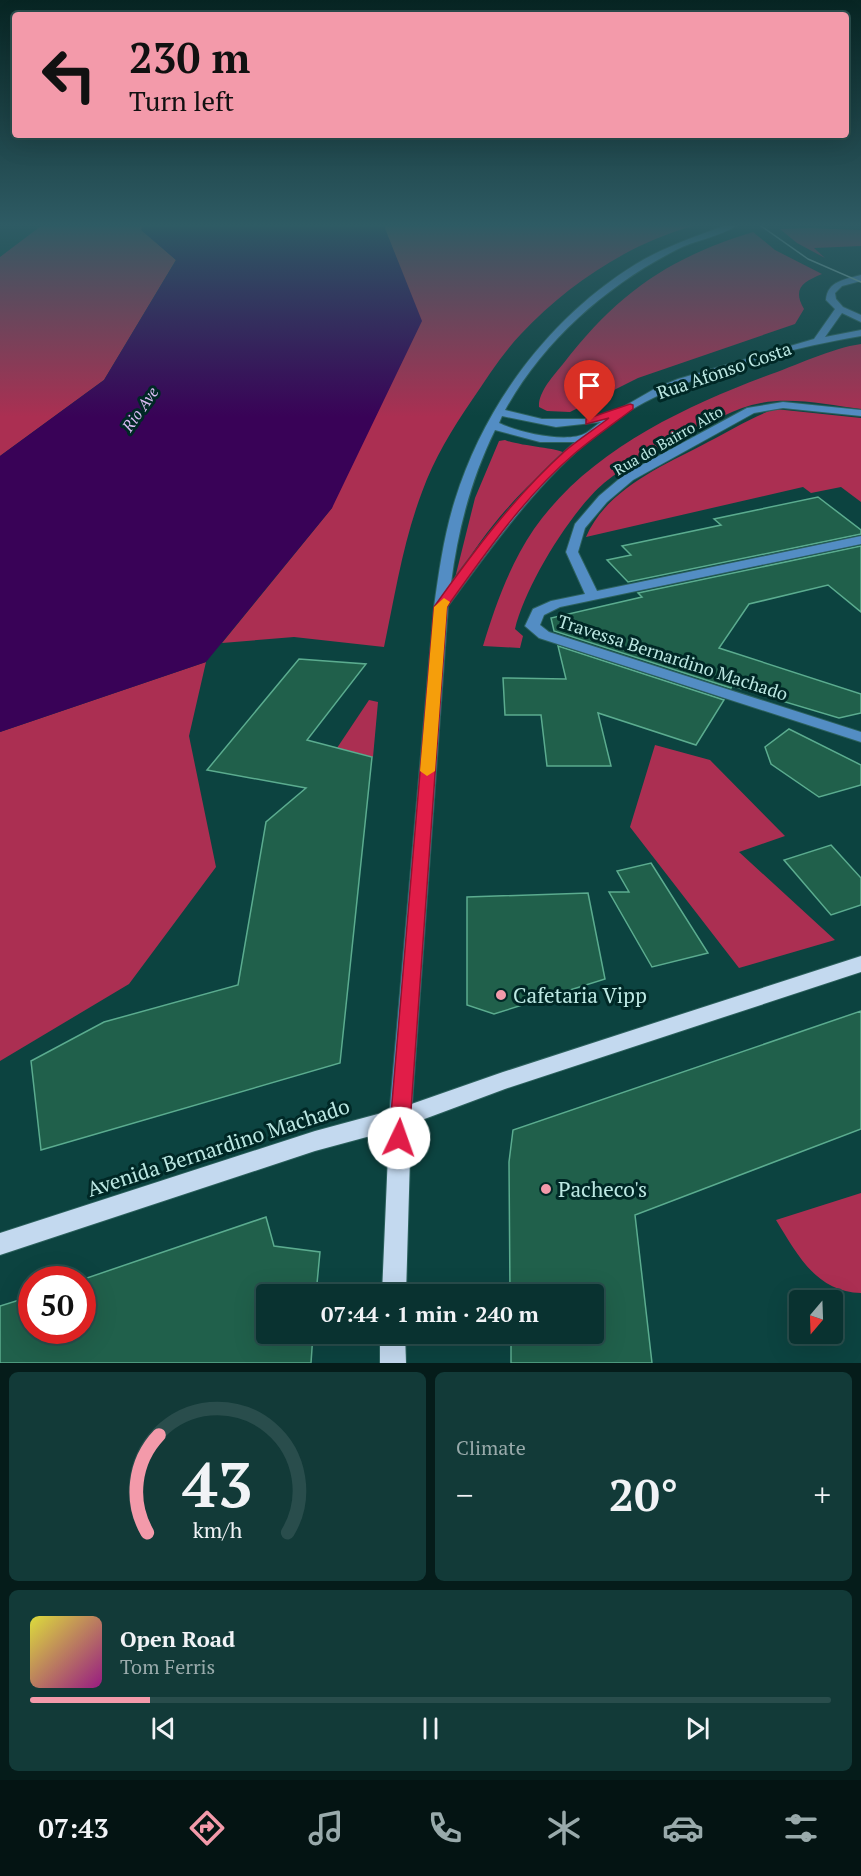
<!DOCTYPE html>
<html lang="en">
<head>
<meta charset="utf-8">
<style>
	body { margin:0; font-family:"PT Serif",serif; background:#123a38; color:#f1f3f6; height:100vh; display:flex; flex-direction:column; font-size:22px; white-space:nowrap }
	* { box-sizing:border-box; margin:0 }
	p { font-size:20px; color:#99aaab }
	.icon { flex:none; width:33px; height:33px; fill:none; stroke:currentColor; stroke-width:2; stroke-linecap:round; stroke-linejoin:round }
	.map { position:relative; height:1363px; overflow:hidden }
	.sheet { display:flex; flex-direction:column; gap:9px; padding:9px; background:#051c1a; flex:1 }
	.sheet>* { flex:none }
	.banner { position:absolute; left:12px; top:12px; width:837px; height:126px; border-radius:6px; box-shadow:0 6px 24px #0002,0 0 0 2px #294d4c; background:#f39aaa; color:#111; overflow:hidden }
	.needle { width:39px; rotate:199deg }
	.tools { position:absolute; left:789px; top:1290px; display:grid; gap:12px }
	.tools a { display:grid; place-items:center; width:54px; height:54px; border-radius:6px; background:#093230; box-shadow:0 6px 24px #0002,0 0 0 2px #294d4c; font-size:30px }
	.speed { position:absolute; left:18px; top:1266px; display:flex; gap:12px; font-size:30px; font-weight:700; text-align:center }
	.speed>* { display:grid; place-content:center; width:78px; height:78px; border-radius:50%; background:#093230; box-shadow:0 6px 24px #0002,0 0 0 2px #294d4c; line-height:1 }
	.speed .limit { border:9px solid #d22; background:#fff; color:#111 }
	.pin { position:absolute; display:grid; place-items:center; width:51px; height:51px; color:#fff; margin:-62px -26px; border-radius:50% 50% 50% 0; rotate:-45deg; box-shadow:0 0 6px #0007 }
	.pin .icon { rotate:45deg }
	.me { position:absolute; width:66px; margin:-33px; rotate:3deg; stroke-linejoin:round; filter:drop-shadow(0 0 4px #0008) }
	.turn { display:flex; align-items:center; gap:21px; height:126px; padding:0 18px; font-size:27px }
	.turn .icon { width:78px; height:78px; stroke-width:2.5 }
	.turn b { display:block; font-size:42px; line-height:51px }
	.big { font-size:45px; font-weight:800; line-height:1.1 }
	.sheet .tile { flex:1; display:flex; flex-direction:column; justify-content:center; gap:9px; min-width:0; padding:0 21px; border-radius:9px; background:#123a38 }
	.sheet .dial { align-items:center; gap:0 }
	.dial svg { height:156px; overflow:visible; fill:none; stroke:#294d4c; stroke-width:7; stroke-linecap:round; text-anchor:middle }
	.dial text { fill:#f1f3f6; stroke:none }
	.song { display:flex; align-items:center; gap:18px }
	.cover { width:72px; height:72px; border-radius:9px; background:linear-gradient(135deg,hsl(60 70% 55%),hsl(310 70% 35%)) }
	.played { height:6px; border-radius:3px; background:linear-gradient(90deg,#f39aaa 15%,#294d4c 15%) }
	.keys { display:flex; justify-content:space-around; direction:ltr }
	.heat { display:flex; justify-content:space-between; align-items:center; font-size:33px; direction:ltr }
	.sheet .tiles { flex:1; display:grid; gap:9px; grid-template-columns:1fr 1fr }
	.tile:last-child { grid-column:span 2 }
	.trip { position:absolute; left:256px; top:1284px; width:348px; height:60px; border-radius:6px; background:#093230; box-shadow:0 6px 24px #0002,0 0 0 2px #294d4c; font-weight:800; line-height:60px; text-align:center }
	.tabs { display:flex; height:96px; justify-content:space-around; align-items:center; background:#041413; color:#99aaab }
	.tabs .icon { width:42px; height:42px }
	.tabs .current { color:#f39aaa }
	.tabs b { font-size:27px; color:#f1f3f6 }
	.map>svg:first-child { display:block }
</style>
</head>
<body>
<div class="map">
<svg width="861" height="1363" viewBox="0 0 861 1363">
	<rect width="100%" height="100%" fill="#0c4340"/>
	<g fill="#ab2f52">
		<polygon points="41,226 144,226 142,230 176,260 104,380 0,456 0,257"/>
		<path d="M384,226H693C628,244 567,285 521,334C502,354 487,378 472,400C452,429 434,459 422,492C403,542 395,595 384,647L294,637L222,643L332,508L393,250Z"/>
		<polygon points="809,228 861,230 861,246 814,248 825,258 797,243 780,229"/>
		<path d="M753,232L775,250L822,274C803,282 792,288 804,309L795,324L638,378L570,412L547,411L539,407C538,392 554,375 563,364C618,293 668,258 753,232Z"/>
		<path d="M861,344V409C829,405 793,397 761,403C736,407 710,423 687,435C660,450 628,463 604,483C571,511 525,586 515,629L523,636L520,648L483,646C495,606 510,564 534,529C588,452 681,408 766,376C795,366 832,348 861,344Z"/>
		<path d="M775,409L861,418V502L841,487L811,493L803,487L586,537C607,488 665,465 708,442C730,431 751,417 775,409Z"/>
		<path d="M505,440C519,446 558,448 564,453C517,494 487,527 454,582L475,498L499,441Z"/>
		<polygon points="206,662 189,736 216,867 129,984 0,1061 0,732"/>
		<polygon points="369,700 378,702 373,757 337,748"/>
		<polygon points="655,745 710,760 785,836 739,852 835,940 739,968 630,827"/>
		<path d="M861,1193V1293C816,1292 797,1254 776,1220Z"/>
	</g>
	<polygon fill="#390257" points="144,226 384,226 422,321 332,508 206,662 0,732 0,456 104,380 176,260 141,230"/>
	<g fill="#20604b" stroke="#5bac8f" stroke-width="1.5">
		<polygon points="818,497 861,530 861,534 628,582 607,560 631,555 622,546 721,525 714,519"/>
		<polygon points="861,546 861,612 828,585 749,604 719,648 861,694 861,713 839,718 732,686 731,688 554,631 551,618 642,597 638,593"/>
		<polygon points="558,646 724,700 696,745 598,713 611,766 547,766 541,715 505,715 503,678 566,679"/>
		<polygon points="299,659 366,664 307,740 372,757 340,1063 41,1150 31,1061 104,1022 238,985 266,822 306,788 207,770"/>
		<polygon points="789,729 861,765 861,785 819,797 771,764 765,747"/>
		<polygon points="831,845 861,878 861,905 831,915 784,860"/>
		<polygon points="651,863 708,953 652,967 609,892 629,892 617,871"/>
		<polygon points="588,893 605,979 494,1014 467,1005 467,897"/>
		<polygon points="861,1011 861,1129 635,1215 652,1363 511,1363 511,1334 594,1334 594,1294 510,1294 509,1162 513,1130"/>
		<polygon points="266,1217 274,1246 320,1252 316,1294 267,1294 267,1334 313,1334 311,1363 0,1363 0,1306 32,1296 32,1330 82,1330 81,1280"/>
	</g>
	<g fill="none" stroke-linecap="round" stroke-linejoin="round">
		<g stroke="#2c615d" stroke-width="2">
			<g id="minor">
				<path d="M724,226H736C719,237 695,240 676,250C606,286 544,340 505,410L542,419H585L616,411L656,388L678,379L814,339L835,309L826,300C827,281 846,279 861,275V281L842,286L835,293L836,299L843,307L861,315V322L842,313L825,337L861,330V336C790,348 693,373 631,410C555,457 500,535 448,606L411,1118L408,1125L400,1128L392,1125L389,1118L434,607C439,571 444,535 455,500C485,404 550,317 636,264C664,247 694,237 724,226ZM502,416L556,427L601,422C596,425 591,430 586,433C567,444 518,432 499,423ZM495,430L540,442H575C528,483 488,533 451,583C458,529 471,479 495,430Z"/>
				<polygon points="783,402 861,410 861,416 783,408 754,413 633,480 607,502 585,528 578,552 597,591 861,536 861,544 560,607 544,615 540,625 549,632 861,732 861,742 539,638 525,626 533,609 551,601 585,594 566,552 575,524 599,496 625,474 747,408"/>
			</g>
		</g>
		<g stroke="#2c615d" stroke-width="2">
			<g id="major">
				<polygon points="861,956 861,972 505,1089 411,1124 406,1294 382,1294 389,1131 315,1151 0,1255 0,1233 315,1131 400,1108 503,1072"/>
				<polygon points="380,1334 405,1334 406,1363 380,1363"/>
			</g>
		</g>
		<use href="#minor" fill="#538dc4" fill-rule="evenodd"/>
		<use href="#major" fill="#c3d9ef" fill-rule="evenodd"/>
		<polyline stroke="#91c0bb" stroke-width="1.5" points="761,226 808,259 861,282"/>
	</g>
	<linearGradient id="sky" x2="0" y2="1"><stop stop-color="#072523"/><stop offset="0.54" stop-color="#2e5b64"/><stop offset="1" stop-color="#2e5b64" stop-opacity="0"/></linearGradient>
	<rect width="861" height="417" fill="url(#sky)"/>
	<path fill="#e11d48" stroke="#92132f" stroke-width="1.5" d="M630,404L633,405V409C613,424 593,438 574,454C524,497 485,554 447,607L409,1138L406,1144L399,1147L392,1144L389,1138L434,607C473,552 515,496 565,451C579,439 595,429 609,418L586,424V419Z"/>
	<polygon fill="#f59e0b" points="444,598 450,602 447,607 435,771 427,776 420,771 434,607"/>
	<g fill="#f39aaa" stroke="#002826" stroke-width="2">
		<circle cx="501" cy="995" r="6"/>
		<circle cx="546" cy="1189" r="6"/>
	</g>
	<g text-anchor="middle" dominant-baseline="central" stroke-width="6" stroke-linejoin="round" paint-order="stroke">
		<g font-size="15" fill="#bce8e3" stroke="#002826">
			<text transform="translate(668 440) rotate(-30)">Rua do Bairro Alto</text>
		</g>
		<g font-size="16" font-style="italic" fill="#d7bbf1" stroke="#002826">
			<text transform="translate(140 409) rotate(-55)">Rio Ave</text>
		</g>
		<g font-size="18" fill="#bce8e3" stroke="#002826">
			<text transform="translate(724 370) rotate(-19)">Rua Afonso Costa</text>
			<text transform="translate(673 657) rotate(18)">Travessa Bernardino Machado</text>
		</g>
		<g font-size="21" fill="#bce8e3" stroke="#002826" text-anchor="start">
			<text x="513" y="995">Cafetaria Vipp</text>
			<text x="558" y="1189">Pacheco's</text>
		</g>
		<g font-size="21" fill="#bce8e3" stroke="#002826">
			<text transform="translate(218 1147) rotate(-18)">Avenida Bernardino Machado</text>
		</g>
	</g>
</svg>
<div class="tools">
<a><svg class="needle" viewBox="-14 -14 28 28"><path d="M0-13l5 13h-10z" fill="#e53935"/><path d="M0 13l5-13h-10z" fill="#99aaab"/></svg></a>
</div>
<div class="speed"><div class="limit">50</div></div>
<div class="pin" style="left:590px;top:422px;background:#d93025"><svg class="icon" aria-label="arrive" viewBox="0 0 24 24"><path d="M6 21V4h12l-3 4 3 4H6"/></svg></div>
<svg class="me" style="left:399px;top:1138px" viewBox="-20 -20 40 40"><circle r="19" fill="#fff"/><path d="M0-13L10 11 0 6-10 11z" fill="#e11d48"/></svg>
<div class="trip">07:44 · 1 min · 240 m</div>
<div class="banner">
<div class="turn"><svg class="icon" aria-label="left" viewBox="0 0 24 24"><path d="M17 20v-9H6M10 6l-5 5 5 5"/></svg><div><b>230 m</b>Turn left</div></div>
</div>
</div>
<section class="sheet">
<div class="tiles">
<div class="tile dial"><svg viewBox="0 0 100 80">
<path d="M14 69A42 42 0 1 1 86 69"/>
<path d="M14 69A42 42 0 0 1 20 19" stroke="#f39aaa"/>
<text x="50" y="56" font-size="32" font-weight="700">43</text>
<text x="50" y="72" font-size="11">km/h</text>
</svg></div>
<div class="tile"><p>Climate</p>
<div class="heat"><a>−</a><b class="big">20°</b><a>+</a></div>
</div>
<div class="tile">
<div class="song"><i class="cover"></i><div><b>Open Road</b><p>Tom Ferris</p></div></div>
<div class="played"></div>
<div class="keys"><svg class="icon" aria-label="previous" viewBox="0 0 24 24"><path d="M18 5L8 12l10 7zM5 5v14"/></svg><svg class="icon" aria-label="pause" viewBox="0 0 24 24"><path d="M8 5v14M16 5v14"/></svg><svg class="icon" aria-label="next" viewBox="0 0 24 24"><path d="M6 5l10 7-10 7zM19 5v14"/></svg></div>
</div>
</div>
</section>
<nav class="tabs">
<b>07:43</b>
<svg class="icon current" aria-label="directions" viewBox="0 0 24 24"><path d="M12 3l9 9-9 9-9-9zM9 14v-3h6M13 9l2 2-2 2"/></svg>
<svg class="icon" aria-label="music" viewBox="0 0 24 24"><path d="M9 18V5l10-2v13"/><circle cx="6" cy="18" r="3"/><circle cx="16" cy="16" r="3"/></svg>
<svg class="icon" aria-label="phone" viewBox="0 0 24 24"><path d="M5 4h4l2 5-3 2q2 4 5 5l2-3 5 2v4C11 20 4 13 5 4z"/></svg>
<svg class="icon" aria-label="climate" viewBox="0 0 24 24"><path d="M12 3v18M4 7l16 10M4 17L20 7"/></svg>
<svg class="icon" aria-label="car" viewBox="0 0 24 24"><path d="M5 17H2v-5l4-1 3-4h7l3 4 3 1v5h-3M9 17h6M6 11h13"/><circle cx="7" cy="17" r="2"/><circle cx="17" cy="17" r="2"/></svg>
<svg class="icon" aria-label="filters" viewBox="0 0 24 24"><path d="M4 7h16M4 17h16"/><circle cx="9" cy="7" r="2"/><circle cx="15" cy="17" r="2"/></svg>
</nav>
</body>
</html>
